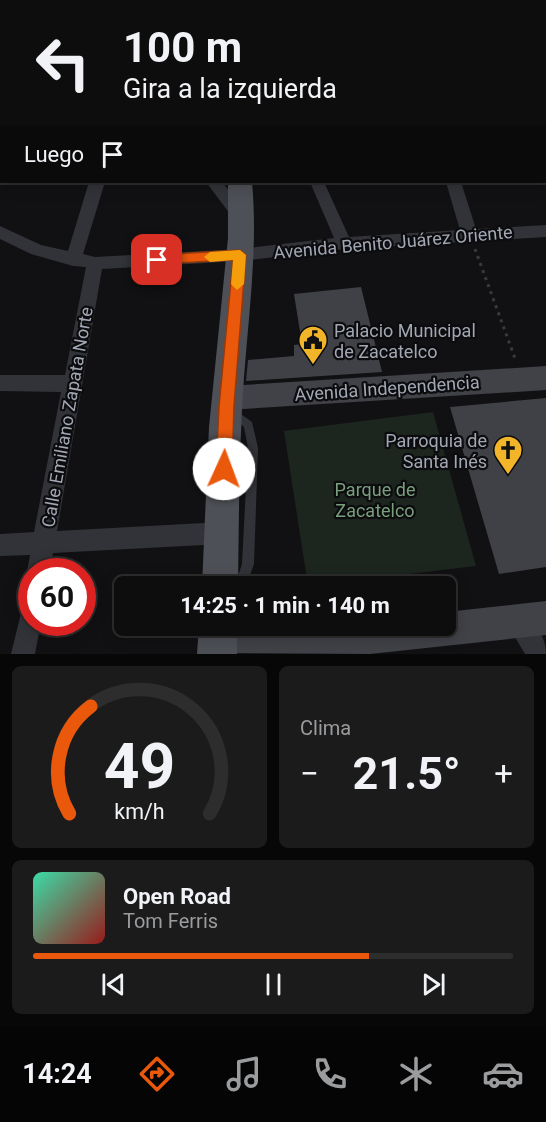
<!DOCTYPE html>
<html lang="es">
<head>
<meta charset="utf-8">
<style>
	body { margin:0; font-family:Roboto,sans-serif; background:#1b1b1c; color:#f1f3f6; height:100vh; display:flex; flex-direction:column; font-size:22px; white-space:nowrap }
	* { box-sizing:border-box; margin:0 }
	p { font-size:20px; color:#9a9c9e }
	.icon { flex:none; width:33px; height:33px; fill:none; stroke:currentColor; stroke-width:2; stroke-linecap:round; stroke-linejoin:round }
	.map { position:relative; height:654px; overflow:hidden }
	.panel { display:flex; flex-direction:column; gap:12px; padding:12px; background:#070708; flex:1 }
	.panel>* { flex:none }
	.banner { position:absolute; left:0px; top:0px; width:546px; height:183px; box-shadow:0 3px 15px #0003,0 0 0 2px #2d2d2e; background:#0d0d0e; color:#f1f3f6; overflow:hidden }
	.speed { position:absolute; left:18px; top:558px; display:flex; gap:12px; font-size:30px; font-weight:700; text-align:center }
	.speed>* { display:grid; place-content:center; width:78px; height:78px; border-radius:50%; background:#0d0d0e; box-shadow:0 3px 15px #0003,0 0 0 2px #2d2d2e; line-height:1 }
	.speed .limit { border:9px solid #d22; background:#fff; color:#111 }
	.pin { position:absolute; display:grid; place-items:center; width:51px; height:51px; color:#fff; margin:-26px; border-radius:12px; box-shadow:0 3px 9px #0006 }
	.me { position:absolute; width:66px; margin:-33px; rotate:2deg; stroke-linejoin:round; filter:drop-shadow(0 0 4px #0008) }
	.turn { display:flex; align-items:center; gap:21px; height:126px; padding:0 24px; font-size:27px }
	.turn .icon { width:78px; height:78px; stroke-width:2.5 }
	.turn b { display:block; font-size:42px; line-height:51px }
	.then { display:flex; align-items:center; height:57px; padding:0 24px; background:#0003; gap:12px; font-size:22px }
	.big { font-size:45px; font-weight:700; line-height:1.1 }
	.panel .card { flex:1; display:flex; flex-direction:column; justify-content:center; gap:9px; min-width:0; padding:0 21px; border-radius:9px; background:#1b1b1c }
	.panel .dial { align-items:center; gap:0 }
	.dial svg { height:156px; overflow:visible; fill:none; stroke:#2d2d2e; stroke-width:7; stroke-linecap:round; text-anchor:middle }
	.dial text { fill:#f1f3f6; stroke:none }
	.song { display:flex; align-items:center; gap:18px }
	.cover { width:72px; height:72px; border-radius:9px; background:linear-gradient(135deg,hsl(160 70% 55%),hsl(0 70% 35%)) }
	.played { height:6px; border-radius:3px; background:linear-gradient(90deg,#ea580c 70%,#2d2d2e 70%) }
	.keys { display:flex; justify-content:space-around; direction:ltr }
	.heat { display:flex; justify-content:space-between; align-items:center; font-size:33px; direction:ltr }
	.panel .tiles { flex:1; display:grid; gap:12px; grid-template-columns:1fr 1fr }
	.card:last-child { grid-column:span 2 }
	.trip { position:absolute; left:114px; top:576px; width:342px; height:60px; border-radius:9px; background:#0d0d0e; box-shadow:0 3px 15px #0003,0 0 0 2px #2d2d2e; font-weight:700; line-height:60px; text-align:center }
	.tabs { display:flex; height:96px; justify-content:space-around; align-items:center; background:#050506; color:#9a9c9e }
	.tabs .icon { width:42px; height:42px }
	.tabs .selected { color:#ea580c }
	.tabs b { font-size:27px; color:#f1f3f6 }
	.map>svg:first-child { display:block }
</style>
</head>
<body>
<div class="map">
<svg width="546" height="654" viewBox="0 0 546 654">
	<rect width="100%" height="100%" fill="#111113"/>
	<polygon fill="#1d251f" points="433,412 476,566 308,586 284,431"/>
	<g fill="#404146">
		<polygon points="361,287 382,372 246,381 248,360 294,356 294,345 302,344 294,294"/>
		<polygon points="546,398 546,567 499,574 450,407"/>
	</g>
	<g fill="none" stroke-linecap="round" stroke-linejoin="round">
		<polyline stroke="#383a3f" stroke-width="3" stroke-dasharray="3 4.5" stroke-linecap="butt" points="475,249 516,361"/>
		<polygon fill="#323338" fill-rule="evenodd" points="234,409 252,422 258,448 254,564 248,581 237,586 219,586 221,582 239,573 242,564 248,448 244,427 231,416 229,413 231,410"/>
		<g fill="#323338" fill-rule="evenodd">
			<polygon points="72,0 84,0 84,2 73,2"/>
			<rect x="232" y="0" width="12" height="2"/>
			<polygon points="262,0 303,0 261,2"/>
			<rect x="341" y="0" width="12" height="2"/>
			<polygon points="396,0 429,0 430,2 396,2"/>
			<rect x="0" y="56" width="2" height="8"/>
			<rect x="544" y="67" width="2" height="8"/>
			<rect x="544" y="101" width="2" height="11"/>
			<polygon points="89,182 105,182 83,254 95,257 240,249 334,238 310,182 324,182 349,237 460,230 446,182 461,182 476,229 546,225 546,237 344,249 240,261 102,269 57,531 222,522 230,525 233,533 230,541 222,544 53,553 50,572 32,572 32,581 27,572 30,555 0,556 0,534 34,532 61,392 0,391 0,375 65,375 86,267 73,266 31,254 0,239 0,226 41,245 68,251"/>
			<polygon points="206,182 222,182 248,214 250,218 248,222 236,222"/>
			<polygon points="32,597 32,622 41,622 35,654 11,654 24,601"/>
			<path d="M518,610C534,617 546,637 546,654H525L506,622L510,614Z"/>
		</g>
		<g fill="#404248" fill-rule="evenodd">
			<polygon points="546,366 546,390 227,410 217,407 213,398 217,389 227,386"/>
			<polygon points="546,601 546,635 370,654 200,653 205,641 217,636 313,626 446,626 446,612"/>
		</g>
		<g fill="#4e5057" fill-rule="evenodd">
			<polygon points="117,0 136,0 137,2 118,2"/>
			<path d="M228,182H252C258,246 249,312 244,377C239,446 239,516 238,586H202L209,427L228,238Z"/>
			<polygon points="199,626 237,626 237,654 197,654"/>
		</g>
	</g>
	<polygon fill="#ea580c" stroke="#983908" stroke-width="1.5" points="240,250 246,255 234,406 232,469 230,475 224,477 219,475 216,469 219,406 233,260 157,264 151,260 157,255"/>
	<polygon fill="#f59e0b" points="240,250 246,255 244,284 237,290 231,284 233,260 210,262 204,257 210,252"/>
	<defs>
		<g id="civic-pin" transform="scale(1.5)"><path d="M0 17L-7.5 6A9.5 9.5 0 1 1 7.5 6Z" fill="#f2b52a" stroke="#0c0c0e"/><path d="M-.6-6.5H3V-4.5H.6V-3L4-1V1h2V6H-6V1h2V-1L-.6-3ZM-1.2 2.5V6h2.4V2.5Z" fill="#111"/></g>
		<g id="church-pin" transform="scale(1.5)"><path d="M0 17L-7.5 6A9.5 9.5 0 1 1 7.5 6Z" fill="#f2b52a" stroke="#0c0c0e"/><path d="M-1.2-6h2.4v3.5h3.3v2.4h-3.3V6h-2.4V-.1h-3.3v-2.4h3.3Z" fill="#111"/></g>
	</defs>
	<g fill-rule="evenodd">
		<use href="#civic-pin" x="313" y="340"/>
		<use href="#church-pin" x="508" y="450"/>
	</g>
	<g text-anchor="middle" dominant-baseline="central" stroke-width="4.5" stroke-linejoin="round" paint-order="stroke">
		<g font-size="18" fill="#a2a7b4" stroke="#0c0c0e">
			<text transform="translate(393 242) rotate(-5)">Avenida Benito Juárez Oriente</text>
			<text transform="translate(387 388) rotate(-4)">Avenida Independencia</text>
			<text transform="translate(67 417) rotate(-80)">Calle Emiliano Zapata Norte</text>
		</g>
		<g font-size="18" fill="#a2a7b4" stroke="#0c0c0e" text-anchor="start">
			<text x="334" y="330">Palacio Municipal<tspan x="334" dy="21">de Zacatelco</tspan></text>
			<text x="487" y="440" text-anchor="end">Parroquia de<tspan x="487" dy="21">Santa Inés</tspan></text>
		</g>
		<g font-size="18" fill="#799f7d" stroke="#0c0c0e">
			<text x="375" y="489">Parque de<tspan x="375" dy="21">Zacatelco</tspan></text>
		</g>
	</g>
</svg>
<div class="speed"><div class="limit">60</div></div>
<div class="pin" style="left:157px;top:260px;background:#d93025"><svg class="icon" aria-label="arrive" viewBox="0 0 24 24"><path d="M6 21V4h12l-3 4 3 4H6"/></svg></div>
<svg class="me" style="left:224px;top:469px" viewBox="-20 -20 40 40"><circle r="19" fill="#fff"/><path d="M0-13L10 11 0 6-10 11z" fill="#ea580c"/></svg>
<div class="trip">14:25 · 1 min · 140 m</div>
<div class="banner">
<div class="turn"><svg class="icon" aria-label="left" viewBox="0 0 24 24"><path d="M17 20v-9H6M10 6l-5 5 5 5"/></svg><div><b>100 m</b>Gira a la izquierda</div></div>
<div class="then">Luego<svg class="icon" aria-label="arrive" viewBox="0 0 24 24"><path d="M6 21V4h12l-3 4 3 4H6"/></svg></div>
</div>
</div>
<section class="panel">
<div class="tiles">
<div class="card dial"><svg viewBox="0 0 100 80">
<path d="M14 69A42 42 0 1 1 86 69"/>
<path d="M14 69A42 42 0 0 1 25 14" stroke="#ea580c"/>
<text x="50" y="56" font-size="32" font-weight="700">49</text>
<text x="50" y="72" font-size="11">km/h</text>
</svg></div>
<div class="card"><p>Clima</p>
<div class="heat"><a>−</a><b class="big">21.5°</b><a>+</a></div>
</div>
<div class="card">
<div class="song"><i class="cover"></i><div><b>Open Road</b><p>Tom Ferris</p></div></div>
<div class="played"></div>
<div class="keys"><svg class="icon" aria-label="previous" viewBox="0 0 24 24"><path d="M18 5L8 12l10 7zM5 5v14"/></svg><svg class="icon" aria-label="pause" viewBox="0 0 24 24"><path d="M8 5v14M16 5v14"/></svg><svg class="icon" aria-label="next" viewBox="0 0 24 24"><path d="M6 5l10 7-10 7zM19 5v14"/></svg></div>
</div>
</div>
</section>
<nav class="tabs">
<b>14:24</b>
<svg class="icon selected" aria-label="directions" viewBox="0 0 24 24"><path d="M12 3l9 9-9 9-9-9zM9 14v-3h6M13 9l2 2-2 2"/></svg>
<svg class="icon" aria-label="music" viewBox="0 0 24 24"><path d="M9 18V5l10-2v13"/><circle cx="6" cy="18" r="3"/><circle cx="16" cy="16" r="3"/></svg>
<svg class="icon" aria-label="phone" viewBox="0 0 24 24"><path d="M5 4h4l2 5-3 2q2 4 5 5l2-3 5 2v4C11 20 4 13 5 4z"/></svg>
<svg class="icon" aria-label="climate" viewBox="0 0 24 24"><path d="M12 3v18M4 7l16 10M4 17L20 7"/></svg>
<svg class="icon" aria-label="car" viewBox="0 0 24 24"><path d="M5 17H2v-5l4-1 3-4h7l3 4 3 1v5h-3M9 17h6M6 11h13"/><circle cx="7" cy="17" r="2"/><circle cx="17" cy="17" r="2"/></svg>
</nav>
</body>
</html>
